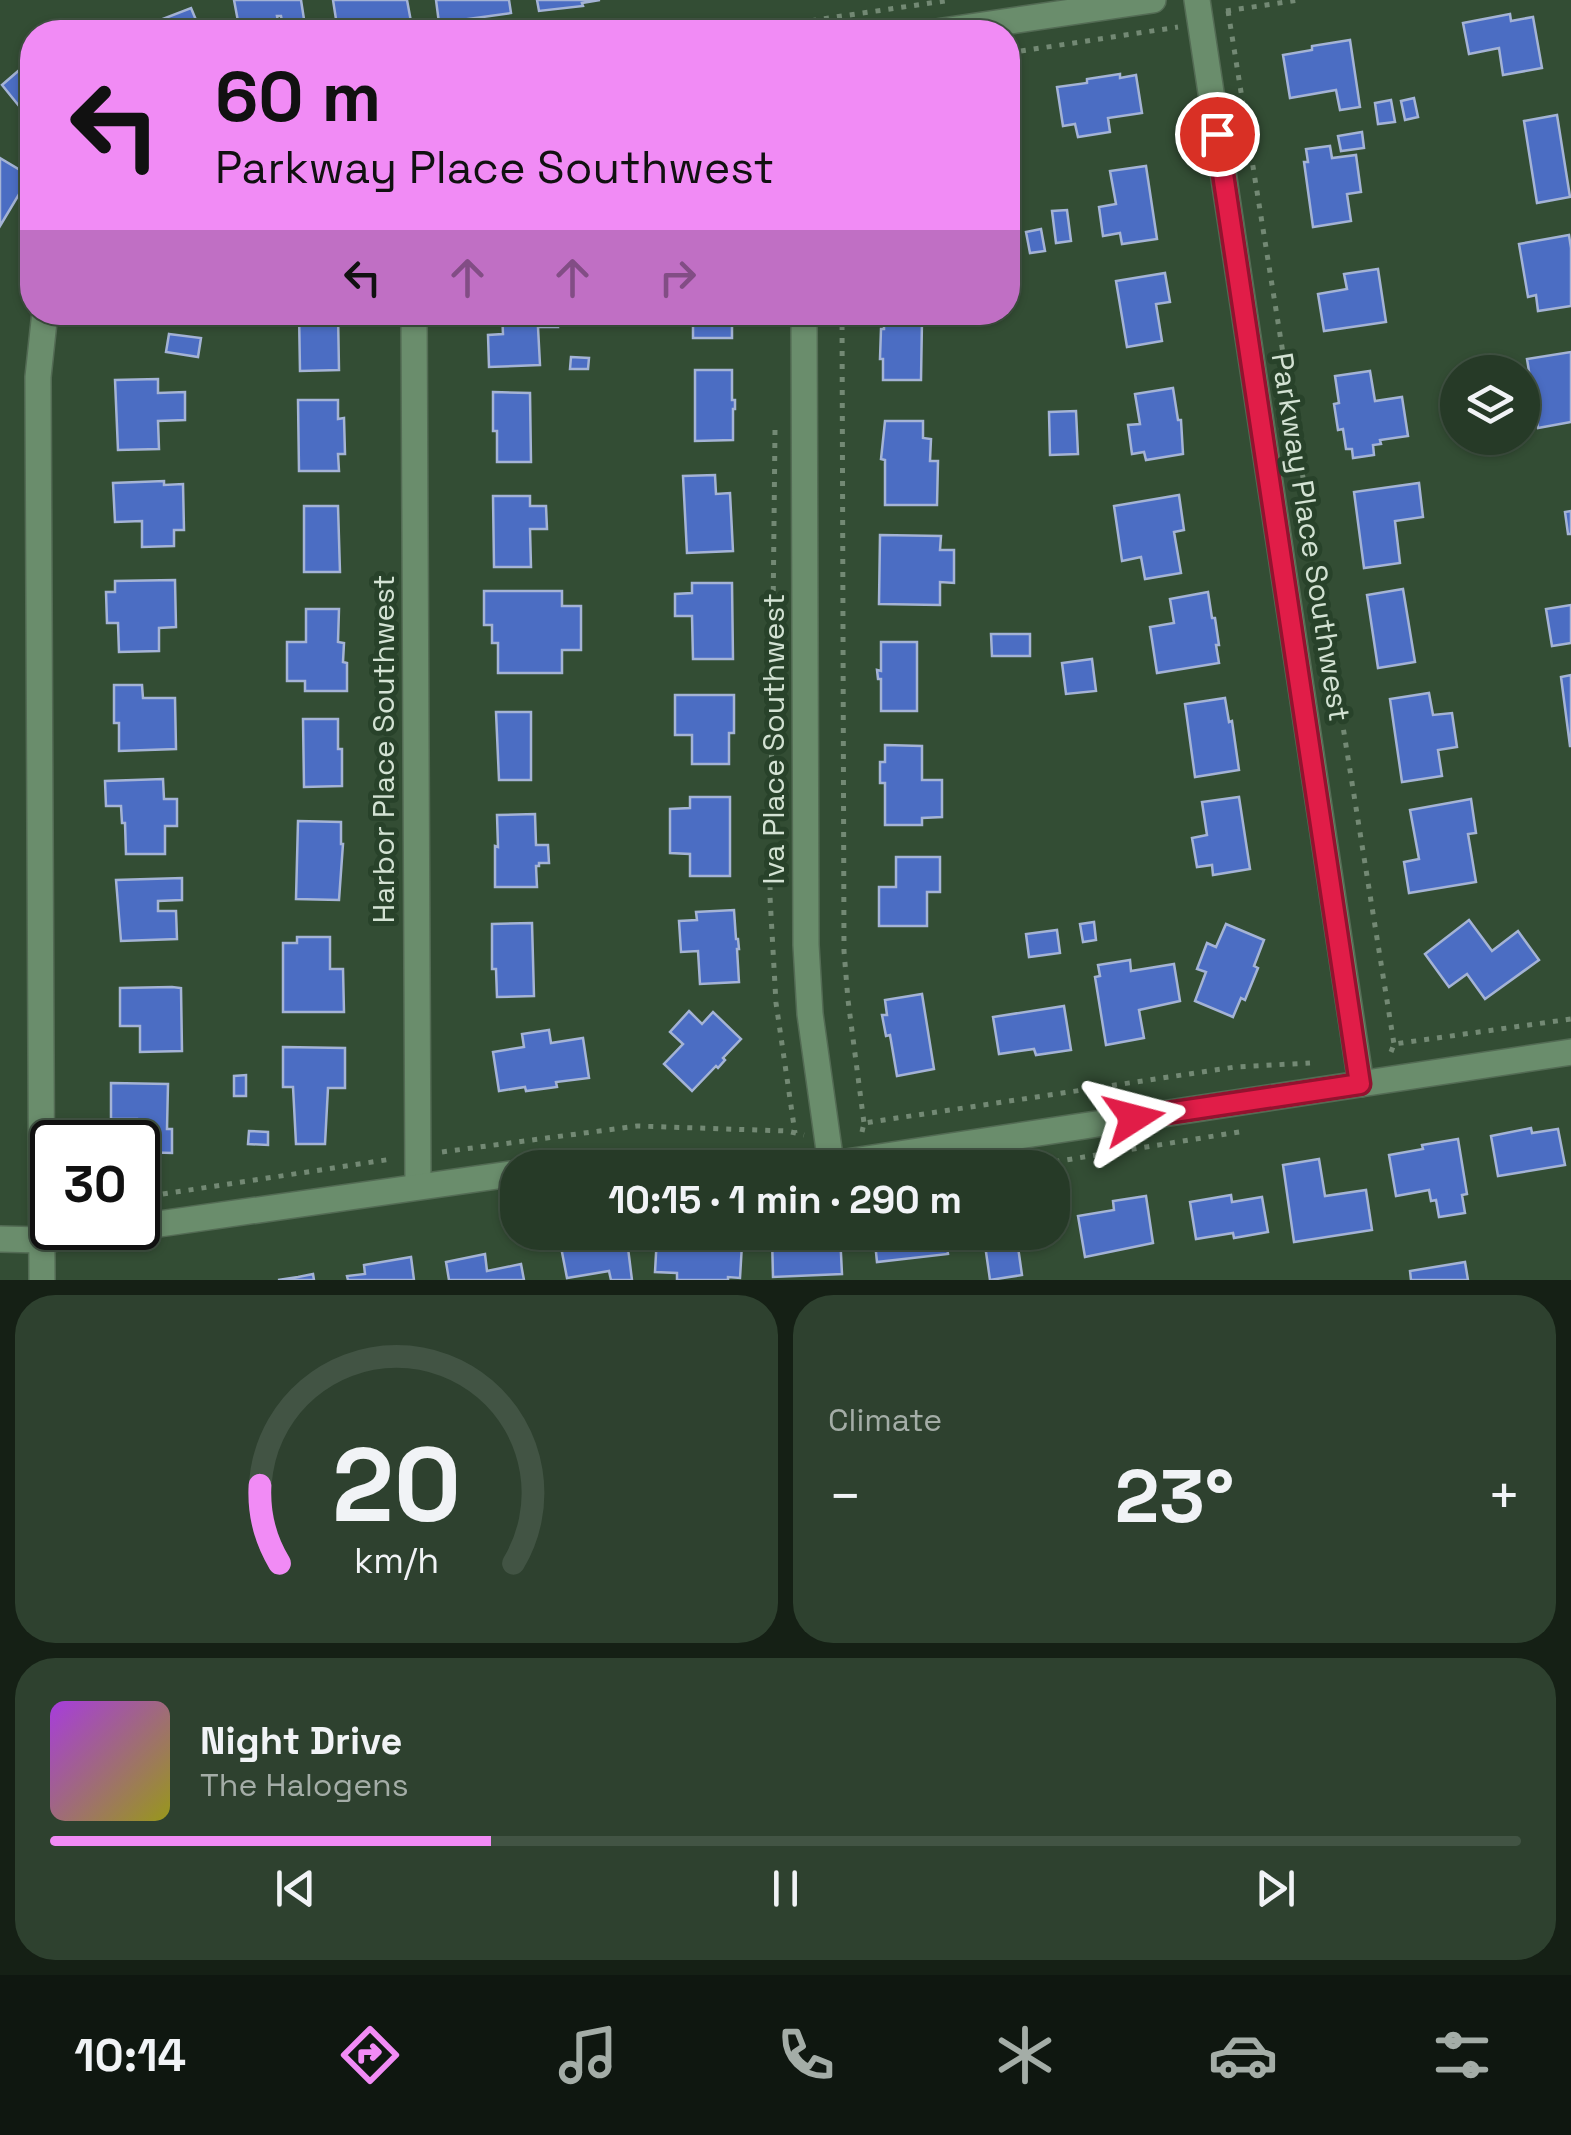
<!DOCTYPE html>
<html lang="en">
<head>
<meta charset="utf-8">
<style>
	body { margin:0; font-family:"Space Grotesk",sans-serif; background:#2e412f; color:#f1f3f6; height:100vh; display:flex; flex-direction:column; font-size:38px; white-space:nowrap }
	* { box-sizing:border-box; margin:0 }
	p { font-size:32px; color:#a4ada7 }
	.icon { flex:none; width:55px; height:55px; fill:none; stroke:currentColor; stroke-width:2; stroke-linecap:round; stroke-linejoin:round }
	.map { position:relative; height:1280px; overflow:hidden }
	.details { display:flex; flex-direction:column; gap:15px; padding:15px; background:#152015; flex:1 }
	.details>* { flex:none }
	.top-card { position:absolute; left:20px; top:20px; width:1000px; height:305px; border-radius:40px; box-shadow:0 2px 8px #0004,0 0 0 2px #425444; background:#f18bf5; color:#111; overflow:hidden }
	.buttons { position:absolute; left:1440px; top:355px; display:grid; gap:20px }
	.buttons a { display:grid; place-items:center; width:100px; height:100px; border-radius:50%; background:#263a27; box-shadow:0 2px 8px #0004,0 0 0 2px #425444; font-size:50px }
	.speed { position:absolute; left:30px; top:1120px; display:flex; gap:20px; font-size:50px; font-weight:700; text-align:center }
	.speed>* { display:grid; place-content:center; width:130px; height:130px; border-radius:50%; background:#263a27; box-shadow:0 2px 8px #0004,0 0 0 2px #425444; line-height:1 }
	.speed .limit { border:5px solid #111; border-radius:15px; background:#fff; color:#111 }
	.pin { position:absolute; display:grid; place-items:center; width:85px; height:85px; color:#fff; margin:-42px; border:5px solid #fff; border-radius:50%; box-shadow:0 2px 10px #0007 }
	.me { position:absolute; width:110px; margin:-55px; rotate:81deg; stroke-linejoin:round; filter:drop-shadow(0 0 8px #0008) }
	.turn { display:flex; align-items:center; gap:35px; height:210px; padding:0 30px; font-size:45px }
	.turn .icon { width:130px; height:130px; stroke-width:2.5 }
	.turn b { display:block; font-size:70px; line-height:85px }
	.lanes { display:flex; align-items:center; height:95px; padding:0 30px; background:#0003; justify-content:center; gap:50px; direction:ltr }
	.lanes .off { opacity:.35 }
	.big { font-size:75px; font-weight:700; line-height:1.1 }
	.details .card { flex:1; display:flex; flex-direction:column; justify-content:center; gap:15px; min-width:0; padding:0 35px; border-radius:40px; background:#2e412f }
	.details .dial { align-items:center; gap:0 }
	.dial svg { height:260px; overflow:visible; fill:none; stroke:#425444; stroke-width:7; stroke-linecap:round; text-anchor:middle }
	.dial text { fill:#f1f3f6; stroke:none }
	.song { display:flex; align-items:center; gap:30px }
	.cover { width:120px; height:120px; border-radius:15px; background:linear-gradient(135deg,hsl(280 70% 55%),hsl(60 70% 35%)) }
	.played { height:10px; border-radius:5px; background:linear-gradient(90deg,#f18bf5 30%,#425444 30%) }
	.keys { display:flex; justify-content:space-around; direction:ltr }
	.heat { display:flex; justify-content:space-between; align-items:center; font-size:55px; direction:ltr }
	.details .tiles { flex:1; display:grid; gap:15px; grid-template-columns:1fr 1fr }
	.card:last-child { grid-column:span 2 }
	.trip { position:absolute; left:500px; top:1150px; width:570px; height:100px; border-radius:40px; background:#263a27; box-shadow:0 2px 8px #0004,0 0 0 2px #425444; font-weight:700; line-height:100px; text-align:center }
	.menu { display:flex; height:160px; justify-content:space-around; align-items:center; background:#0f1710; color:#a4ada7 }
	.menu .icon { width:70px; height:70px }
	.menu .selected { color:#f18bf5 }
	.menu b { font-size:45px; color:#f1f3f6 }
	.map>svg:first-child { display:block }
</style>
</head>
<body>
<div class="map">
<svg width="1571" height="1280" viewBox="0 0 1571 1280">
	<rect width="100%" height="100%" fill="#334d34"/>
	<g fill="#4b6dc3" stroke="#a4b3d5" stroke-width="2.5">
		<polygon points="234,0 301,0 306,32 284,32 281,16 277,16 280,32 240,32"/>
		<polygon points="333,0 407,0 412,27 376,32 338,32"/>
		<polygon points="436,0 509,0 511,13 439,23"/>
		<polygon points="537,0 600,0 582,3 583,6 539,11"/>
		<polygon points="191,8 201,32 129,32"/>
		<polygon points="1510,14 1511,21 1533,17 1542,68 1503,75 1499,48 1469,54 1463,23"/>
		<polygon points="1350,40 1360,107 1340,110 1336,90 1290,98 1283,55 1312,50 1312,46"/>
		<polygon points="32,59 32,122 2,85"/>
		<polygon points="1120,74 1120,78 1136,75 1142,113 1108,118 1110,132 1078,137 1075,124 1063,126 1057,87 1087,83 1087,79"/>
		<polygon points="1414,98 1418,117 1405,120 1401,101"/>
		<polygon points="1391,100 1395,122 1378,124 1375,103"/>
		<polygon points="1557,115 1570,197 1537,203 1524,121"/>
		<polygon points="1362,132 1364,148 1341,151 1338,136"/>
		<polygon points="1330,146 1332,158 1356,155 1361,192 1347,194 1351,221 1313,227 1304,162 1308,162 1306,149"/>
		<polygon points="0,158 30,176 0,226"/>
		<polygon points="1146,166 1157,239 1122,244 1120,233 1103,236 1099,207 1116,204 1110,171"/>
		<polygon points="1067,210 1071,241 1056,243 1052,211"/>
		<polygon points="1041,229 1045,251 1030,253 1026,232"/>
		<polygon points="1569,235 1571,248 1571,306 1538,311 1536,295 1528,297 1519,244"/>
		<polygon points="1008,240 1013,240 1014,257 1008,257"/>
		<polygon points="1378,269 1386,322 1324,331 1318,294 1347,289 1344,274"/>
		<polygon points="1165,273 1170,302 1156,304 1162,341 1127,347 1116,281"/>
		<polygon points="299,312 338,312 339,370 300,371"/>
		<polygon points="502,312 557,312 558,327 538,327 540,365 489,367 488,335 503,334"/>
		<rect x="693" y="312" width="39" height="26"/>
		<polygon points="884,319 922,320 921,380 883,380 883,359 880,359 881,329 884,329"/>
		<polygon points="169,334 201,338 198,357 166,352"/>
		<polygon points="1571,352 1571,422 1538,428 1527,359"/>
		<polygon points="571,357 589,358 588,369 570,369"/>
		<polygon points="695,370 732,370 732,400 735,400 735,409 733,409 733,440 695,441"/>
		<polygon points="1370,371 1375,401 1402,397 1408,436 1380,440 1381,444 1373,445 1374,455 1353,458 1352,449 1346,449 1343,429 1338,430 1334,404 1339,403 1335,376"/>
		<polygon points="158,379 158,393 185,392 185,420 158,421 159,449 118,450 115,380"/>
		<polygon points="1173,388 1178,420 1181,420 1183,454 1146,460 1144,452 1132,454 1128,425 1140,424 1135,394"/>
		<polygon points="493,392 530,393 531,462 497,462 497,431 493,431"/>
		<polygon points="298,400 338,400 338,419 344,418 345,454 338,454 339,471 299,471"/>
		<polygon points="1076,411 1078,454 1050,455 1049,412"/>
		<polygon points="885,421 923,421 923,438 931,439 930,461 938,461 937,505 885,505 885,460 881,459"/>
		<polygon points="715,475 716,494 730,493 733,551 687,553 683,476"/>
		<polygon points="164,481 164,485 183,484 184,530 174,530 174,546 142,547 142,521 115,522 113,483"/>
		<polygon points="1419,483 1423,517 1395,521 1400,563 1364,568 1354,492"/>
		<polygon points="1179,495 1184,530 1174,532 1181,573 1145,579 1141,557 1122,561 1114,506"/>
		<polygon points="493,496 530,496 530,506 546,506 547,529 530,529 531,567 494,567"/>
		<polygon points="304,506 338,506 340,572 304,572"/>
		<polygon points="1571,511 1571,534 1568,534 1565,512"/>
		<polygon points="880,535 941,536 940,550 954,550 954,583 940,582 940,605 879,604"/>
		<polygon points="175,580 176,627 159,628 159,651 119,652 118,623 107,623 106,592 115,592 115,581"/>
		<polygon points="692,583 732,583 733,659 693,659 692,616 675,616 675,594 692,593"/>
		<polygon points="1403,589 1415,662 1378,668 1367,595"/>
		<polygon points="484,591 562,591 562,606 581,606 581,650 562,650 562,673 498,673 498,643 492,643 492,625 484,625"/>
		<polygon points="1208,592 1212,618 1215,618 1219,645 1216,645 1219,663 1157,673 1150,627 1174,623 1170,599"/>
		<polygon points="1571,605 1571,643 1552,646 1546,609"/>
		<polygon points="306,609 339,609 338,642 344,643 343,662 347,663 347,691 305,691 305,681 287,681 287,642 306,642"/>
		<polygon points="991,634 1030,634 1030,656 992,656"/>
		<polygon points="881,642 917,642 917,711 881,711 881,679 878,679 877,670 881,671"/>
		<polygon points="1092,659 1096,691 1066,694 1062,663"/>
		<polygon points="1571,675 1571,746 1570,746 1561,677"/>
		<polygon points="114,685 142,685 143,698 175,698 176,749 119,751 119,723 114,723"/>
		<polygon points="1429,693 1433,715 1452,713 1457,747 1438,750 1442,776 1402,782 1390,699"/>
		<polygon points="675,695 734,695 734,733 729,733 729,764 692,764 692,735 675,735"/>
		<polygon points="1225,698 1229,722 1232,721 1239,770 1195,777 1185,704"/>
		<polygon points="496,712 531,712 531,780 499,780"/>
		<polygon points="303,719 338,719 338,749 342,749 342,786 304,787"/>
		<polygon points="885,745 922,746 922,780 942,780 942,817 922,818 922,825 885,825 885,783 880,783 880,762 885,762"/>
		<polygon points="163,779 164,799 177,799 177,826 165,826 165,854 126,854 125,823 122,823 121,806 106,806 105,781"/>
		<polygon points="690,797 730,797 730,876 690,876 690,854 670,853 670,809 690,808"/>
		<polygon points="1239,797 1250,869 1213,875 1212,865 1197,867 1192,838 1207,835 1202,802"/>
		<polygon points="1471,799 1476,833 1468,834 1476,882 1409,893 1404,862 1419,859 1410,810"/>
		<polygon points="535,814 536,845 548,845 549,863 539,863 539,866 536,866 537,887 495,887 495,846 498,847 497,815"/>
		<polygon points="298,821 341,822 341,844 343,844 339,900 296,899"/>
		<polygon points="896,857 940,857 940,892 927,892 927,926 879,926 879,887 896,887"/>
		<polygon points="182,878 182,900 158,901 158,911 176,911 177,939 121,941 116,880"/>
		<polygon points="734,910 736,939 738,939 739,949 737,949 739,982 700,984 698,951 681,952 679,921 697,920 696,912"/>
		<polygon points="1469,920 1492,951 1518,931 1539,960 1485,999 1467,974 1449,987 1425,954"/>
		<polygon points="1094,922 1096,940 1083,942 1080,924"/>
		<polygon points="532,923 534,996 497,997 496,969 492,969 492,924"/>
		<polygon points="1226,924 1264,940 1254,966 1258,968 1245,1000 1241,998 1233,1017 1195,1001 1206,972 1197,969 1207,943 1216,947"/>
		<polygon points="1057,930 1060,953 1029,957 1026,934"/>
		<polygon points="297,937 330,937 330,969 343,969 344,1012 283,1012 283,943 297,943"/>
		<polygon points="1130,960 1131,971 1174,964 1180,1001 1139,1010 1144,1038 1106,1045 1095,977 1100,976 1098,965"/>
		<polygon points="172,987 181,988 182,1051 140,1052 140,1026 120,1026 120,988"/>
		<polygon points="922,994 934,1069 897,1076 890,1035 886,1036 882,1015 887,1015 885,1000"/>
		<polygon points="1064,1006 1071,1050 1036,1055 1034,1049 999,1054 993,1017"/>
		<polygon points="689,1011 702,1024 713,1012 741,1039 723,1058 725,1060 718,1068 716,1066 692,1091 664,1064 683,1044 670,1032"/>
		<polygon points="549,1030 551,1043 583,1038 589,1078 556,1082 557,1087 526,1091 525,1087 499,1091 493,1052 524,1047 522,1034"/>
		<polygon points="283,1047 345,1048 345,1088 328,1088 325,1144 296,1144 293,1087 283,1087"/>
		<polygon points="246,1075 246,1096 234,1096 234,1076"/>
		<polygon points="111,1083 168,1084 167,1129 172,1129 172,1153 138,1152 137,1119 111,1119"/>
		<polygon points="1531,1128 1532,1133 1558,1129 1565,1165 1498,1176 1491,1136"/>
		<polygon points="249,1131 268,1132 268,1145 248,1144"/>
		<polygon points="1458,1139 1467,1194 1462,1195 1465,1213 1439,1217 1436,1200 1431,1201 1429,1190 1396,1196 1389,1155 1423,1149 1422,1145"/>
		<polygon points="1319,1159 1325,1196 1366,1190 1372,1230 1294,1242 1283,1165"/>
		<polygon points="1231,1195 1232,1202 1262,1197 1268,1232 1234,1238 1233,1233 1196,1239 1190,1202"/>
		<polygon points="1146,1196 1153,1243 1085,1257 1078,1216 1114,1210 1113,1201"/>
		<polygon points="626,1232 632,1280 611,1280 609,1271 567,1278 561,1247 595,1241 594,1237"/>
		<polygon points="809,1232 821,1232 821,1235 840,1234 842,1274 773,1277 772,1237 809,1236"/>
		<polygon points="874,1232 945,1232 948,1254 877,1262"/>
		<polygon points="969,1232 1047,1232 1048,1235 1017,1240 1022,1275 990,1280 985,1245 972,1247"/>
		<polygon points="657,1236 742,1244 740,1278 728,1277 728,1280 677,1280 677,1273 655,1272"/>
		<polygon points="485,1254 487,1271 521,1264 524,1280 449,1280 446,1262"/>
		<polygon points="411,1257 414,1280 348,1280 347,1276 365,1274 364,1265"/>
		<polygon points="1465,1262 1468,1280 1411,1280 1410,1271"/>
		<polygon points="313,1274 314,1280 278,1280 298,1277"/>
	</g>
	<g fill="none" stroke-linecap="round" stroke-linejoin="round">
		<g stroke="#536b54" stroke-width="28">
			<g id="minor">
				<polyline points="1197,0 1361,1084"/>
				<polyline points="936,32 1153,0"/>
				<polyline points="414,312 418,1186"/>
				<polyline points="804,312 806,945 810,1014 831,1164"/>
				<polyline points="555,1168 605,1165 688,1168"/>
				<polyline points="807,1168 1571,1052"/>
				<polyline points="138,1227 518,1173"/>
				<polyline points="0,1239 41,1240 136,1228"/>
				<polyline points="42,1280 38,377 45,312"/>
			</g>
		</g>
		<g stroke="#738974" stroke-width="5" stroke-dasharray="5 8" stroke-linecap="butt">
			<polyline points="1226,11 1299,0"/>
			<polyline points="1228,11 1394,1044"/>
			<polyline points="734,32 951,0"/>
			<polyline points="1008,53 1178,27"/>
			<polyline points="25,293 32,274"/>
			<polyline points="842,312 844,951 848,1000 864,1123"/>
			<polyline points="775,430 770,897 776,1003 795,1133"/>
			<polyline points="1391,1052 1394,1044 1571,1019"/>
			<polyline points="862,1132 864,1123 1235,1067 1310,1063"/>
			<polyline points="442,1152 637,1126 787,1131 804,1135"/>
			<polyline points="1016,1168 1245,1131"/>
			<polyline points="150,1196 392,1159"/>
		</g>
		<use href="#minor" stroke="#6a8d6c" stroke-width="25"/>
	</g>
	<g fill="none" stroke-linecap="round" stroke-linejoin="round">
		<g stroke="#92132f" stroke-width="25">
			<polyline id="route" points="1134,1118 1360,1084 1217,134"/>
		</g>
		<use href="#route" stroke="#e11d48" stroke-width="18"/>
	</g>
	<g text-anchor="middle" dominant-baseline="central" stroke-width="10" stroke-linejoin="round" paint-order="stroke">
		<g font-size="30" fill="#d3e2d3" stroke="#28422a">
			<text transform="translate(1311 537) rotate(81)">Parkway Place Southwest</text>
			<text transform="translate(773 739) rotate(-90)">Iva Place Southwest</text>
			<text transform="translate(383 749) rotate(-90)">Harbor Place Southwest</text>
		</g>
	</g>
</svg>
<div class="buttons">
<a><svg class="icon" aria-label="layers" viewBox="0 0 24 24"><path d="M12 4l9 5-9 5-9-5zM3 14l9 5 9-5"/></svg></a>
</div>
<div class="speed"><div class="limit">30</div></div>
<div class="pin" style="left:1217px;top:134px;background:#d93025"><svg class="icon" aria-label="arrive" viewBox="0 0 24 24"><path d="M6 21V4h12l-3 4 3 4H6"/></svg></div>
<svg class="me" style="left:1134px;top:1118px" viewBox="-20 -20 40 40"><path d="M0-17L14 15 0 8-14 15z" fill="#e11d48" stroke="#fff" stroke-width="4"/></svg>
<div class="trip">10:15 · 1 min · 290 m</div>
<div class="top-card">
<div class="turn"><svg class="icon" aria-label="left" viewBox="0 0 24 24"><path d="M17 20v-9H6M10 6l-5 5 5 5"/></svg><div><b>60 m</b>Parkway Place Southwest</div></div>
<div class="lanes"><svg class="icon" aria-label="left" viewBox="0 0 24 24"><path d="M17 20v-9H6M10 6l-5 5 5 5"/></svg><svg class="icon off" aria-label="ahead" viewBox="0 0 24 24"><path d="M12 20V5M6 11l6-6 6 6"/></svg><svg class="icon off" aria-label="ahead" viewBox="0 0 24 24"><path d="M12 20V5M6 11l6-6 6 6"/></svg><svg class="icon off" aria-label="right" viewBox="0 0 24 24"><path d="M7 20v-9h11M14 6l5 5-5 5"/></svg></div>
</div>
</div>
<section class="details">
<div class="tiles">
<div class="card dial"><svg viewBox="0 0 100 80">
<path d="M14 69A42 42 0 1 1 86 69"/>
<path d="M14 69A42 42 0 0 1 8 45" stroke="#f18bf5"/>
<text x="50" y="56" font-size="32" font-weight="700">20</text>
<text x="50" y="72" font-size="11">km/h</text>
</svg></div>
<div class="card"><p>Climate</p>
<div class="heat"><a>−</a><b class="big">23°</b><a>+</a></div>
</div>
<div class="card">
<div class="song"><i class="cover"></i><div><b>Night Drive</b><p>The Halogens</p></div></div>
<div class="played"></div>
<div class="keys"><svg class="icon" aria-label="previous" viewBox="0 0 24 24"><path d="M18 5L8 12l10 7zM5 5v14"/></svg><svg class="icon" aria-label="pause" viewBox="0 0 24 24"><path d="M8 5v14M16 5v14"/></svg><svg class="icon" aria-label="next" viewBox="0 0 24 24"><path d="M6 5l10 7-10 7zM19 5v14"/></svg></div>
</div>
</div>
</section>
<nav class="menu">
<b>10:14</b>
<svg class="icon selected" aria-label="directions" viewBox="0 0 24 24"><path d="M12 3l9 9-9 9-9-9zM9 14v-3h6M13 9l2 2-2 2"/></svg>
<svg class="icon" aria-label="music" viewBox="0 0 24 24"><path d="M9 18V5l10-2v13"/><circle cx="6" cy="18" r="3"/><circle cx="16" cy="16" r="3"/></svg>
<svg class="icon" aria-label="phone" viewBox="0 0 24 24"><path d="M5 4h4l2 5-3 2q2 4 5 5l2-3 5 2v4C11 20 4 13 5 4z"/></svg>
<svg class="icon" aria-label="climate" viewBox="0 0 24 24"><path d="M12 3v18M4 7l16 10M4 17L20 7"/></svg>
<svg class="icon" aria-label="car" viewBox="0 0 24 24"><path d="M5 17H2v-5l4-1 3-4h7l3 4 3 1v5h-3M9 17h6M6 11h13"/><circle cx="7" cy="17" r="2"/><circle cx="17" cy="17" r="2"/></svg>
<svg class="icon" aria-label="filters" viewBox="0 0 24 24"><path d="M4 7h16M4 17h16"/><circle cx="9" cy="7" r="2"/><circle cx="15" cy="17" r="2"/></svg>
</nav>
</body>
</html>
